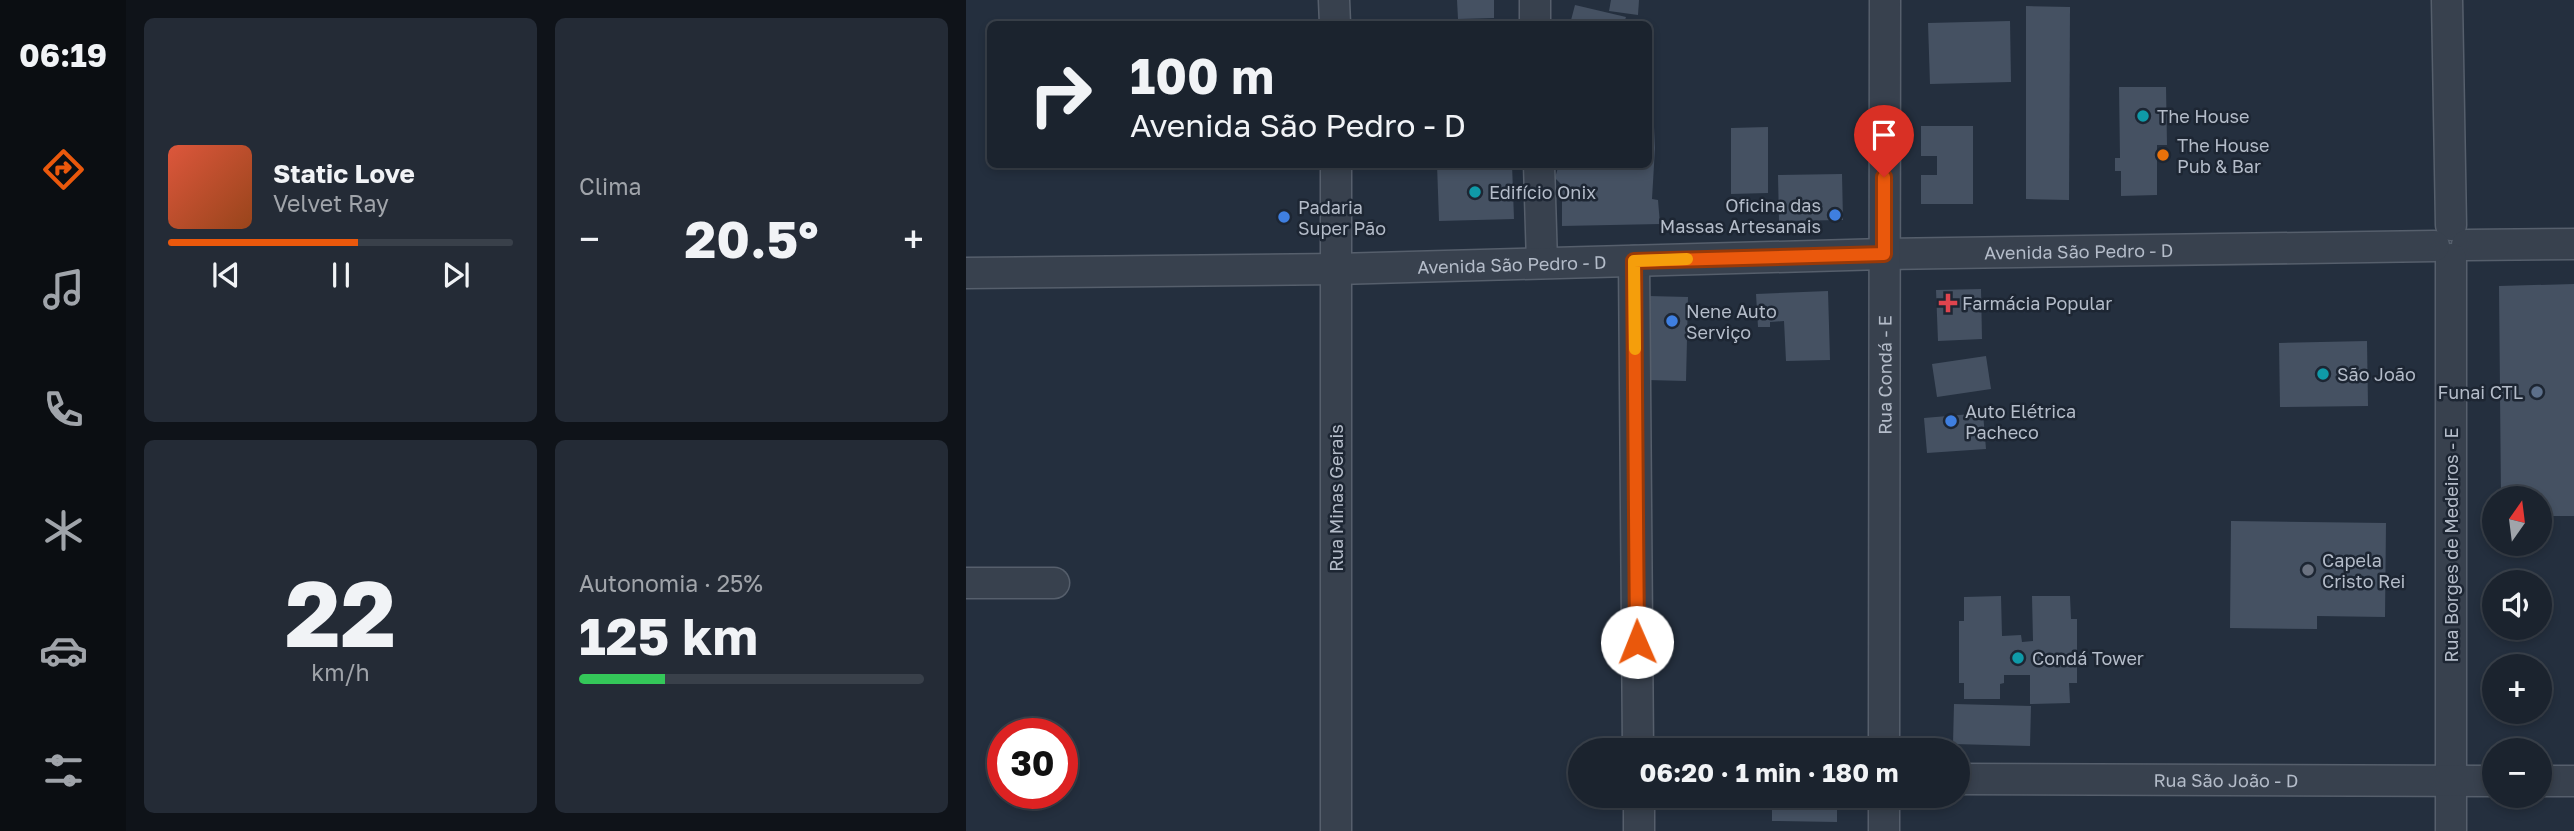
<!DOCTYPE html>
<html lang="pt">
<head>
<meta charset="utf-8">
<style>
	body { margin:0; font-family:"Golos Text",sans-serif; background:#242b36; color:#f1f3f6; height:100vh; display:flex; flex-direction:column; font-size:26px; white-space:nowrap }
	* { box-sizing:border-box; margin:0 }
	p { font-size:23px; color:#a0a4aa }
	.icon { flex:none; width:38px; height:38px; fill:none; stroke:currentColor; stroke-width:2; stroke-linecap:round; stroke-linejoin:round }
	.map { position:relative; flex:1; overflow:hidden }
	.sheet { display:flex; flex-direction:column; gap:18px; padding:18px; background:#0f1319; width:840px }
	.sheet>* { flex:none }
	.banner { position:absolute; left:21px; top:21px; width:665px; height:147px; border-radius:10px; box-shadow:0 4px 10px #0003,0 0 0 2px #39404a; background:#1b232e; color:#f1f3f6; overflow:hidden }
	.needle { width:46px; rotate:14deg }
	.fabs { position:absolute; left:1516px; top:486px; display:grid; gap:14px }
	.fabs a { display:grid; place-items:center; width:70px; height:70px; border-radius:50%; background:#1b232e; box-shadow:0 4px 10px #0003,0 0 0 2px #39404a; font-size:35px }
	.speed { position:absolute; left:21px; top:718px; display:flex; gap:14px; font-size:35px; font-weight:700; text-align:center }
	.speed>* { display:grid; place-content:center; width:91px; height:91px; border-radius:50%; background:#1b232e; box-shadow:0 4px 10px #0003,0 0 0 2px #39404a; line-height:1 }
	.speed .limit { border:10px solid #d22; background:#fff; color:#111 }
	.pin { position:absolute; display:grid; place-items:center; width:60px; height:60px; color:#fff; margin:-72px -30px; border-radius:50% 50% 50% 0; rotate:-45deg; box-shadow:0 0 7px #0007 }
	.pin .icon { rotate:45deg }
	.me { position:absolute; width:77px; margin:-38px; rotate:359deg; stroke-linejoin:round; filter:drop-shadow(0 0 5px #0008) }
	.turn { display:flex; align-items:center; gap:24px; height:147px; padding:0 28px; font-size:32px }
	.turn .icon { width:91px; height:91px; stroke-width:2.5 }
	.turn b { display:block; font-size:49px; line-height:60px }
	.big { font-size:52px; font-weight:700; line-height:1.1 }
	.sheet .card { flex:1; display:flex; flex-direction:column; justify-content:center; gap:10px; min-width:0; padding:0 24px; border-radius:10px; background:#242b36 }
	.sheet .dial { align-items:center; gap:0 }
	.dial b { font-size:91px; line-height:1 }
	.song { display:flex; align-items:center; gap:21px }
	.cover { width:84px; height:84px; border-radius:10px; background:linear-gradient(135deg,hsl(10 70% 55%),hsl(20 70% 35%)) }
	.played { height:7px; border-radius:4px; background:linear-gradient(90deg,#ea580c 55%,#39404a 55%) }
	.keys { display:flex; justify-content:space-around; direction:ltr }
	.heat { display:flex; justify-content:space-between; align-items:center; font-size:38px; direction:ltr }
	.charge { height:10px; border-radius:5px; background:linear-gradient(90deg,#34c759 25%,#39404a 0) }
	.sheet .tiles { flex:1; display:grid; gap:18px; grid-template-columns:repeat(2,1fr) }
	.trip { position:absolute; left:602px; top:738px; width:402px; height:70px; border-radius:35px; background:#1b232e; box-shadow:0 4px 10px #0003,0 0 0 2px #39404a; font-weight:700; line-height:70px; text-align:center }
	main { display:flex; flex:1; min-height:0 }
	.dock { display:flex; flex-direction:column; width:126px; justify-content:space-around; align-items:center; background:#0b0e12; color:#a0a4aa }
	.dock .icon { width:49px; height:49px }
	.dock .active { color:#ea580c }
	.dock b { font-size:32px; color:#f1f3f6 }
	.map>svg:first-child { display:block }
</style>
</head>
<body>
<main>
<nav class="dock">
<b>06:19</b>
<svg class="icon active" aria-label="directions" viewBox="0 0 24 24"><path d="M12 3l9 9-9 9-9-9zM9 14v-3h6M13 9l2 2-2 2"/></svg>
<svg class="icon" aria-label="music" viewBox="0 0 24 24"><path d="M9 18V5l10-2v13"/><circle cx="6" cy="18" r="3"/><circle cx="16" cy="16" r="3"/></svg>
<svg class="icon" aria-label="phone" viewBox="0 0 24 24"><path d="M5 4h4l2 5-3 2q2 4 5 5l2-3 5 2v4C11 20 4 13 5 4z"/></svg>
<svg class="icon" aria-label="climate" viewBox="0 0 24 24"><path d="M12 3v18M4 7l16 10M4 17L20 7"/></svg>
<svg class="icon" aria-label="car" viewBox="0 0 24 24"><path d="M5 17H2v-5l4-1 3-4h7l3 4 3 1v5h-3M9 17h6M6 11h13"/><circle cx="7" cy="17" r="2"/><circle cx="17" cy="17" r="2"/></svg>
<svg class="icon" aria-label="filters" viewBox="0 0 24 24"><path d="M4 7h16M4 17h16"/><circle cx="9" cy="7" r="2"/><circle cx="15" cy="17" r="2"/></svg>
</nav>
<section class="sheet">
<div class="tiles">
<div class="card">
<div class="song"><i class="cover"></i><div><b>Static Love</b><p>Velvet Ray</p></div></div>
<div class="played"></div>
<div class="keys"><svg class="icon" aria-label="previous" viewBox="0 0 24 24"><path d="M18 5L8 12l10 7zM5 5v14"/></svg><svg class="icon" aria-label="pause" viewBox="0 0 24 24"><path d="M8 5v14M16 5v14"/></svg><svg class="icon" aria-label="next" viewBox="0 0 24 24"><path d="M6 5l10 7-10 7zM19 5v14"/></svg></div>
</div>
<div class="card"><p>Clima</p>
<div class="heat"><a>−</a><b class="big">20.5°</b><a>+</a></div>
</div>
<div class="card dial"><b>22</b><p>km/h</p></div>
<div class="card"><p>Autonomia · 25%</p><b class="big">125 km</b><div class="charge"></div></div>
</div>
</section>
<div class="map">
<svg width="1608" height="831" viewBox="0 0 1608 831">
	<rect width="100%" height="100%" fill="#242f3e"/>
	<g fill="#455162">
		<polygon points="491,0 528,0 528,18 492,19"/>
		<polygon points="645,0 673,0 672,15 643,11"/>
		<polygon points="609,5 660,17 659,20 673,24 604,24"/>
		<polygon points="1060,6 1104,7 1103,200 1060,199"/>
		<polygon points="1044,21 1045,82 964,84 962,23"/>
		<polygon points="1153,87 1200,87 1201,145 1191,145 1191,195 1155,196 1155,171 1149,171 1149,158 1154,158"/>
		<polygon points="682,104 687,105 689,148 686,199 692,200 694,224 596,226 596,185 589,178 593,164 682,164"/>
		<polygon points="955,126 1007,126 1007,204 955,204 955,175 971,175 971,156 955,156"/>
		<polygon points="802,127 802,193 765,194 765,128"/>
		<polygon points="471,164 546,164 548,219 473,221"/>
		<polygon points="876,174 877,220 813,221 812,175"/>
		<polygon points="1608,284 1608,516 1573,516 1573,499 1535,499 1533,286"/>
		<polygon points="1015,289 1016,339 972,341 970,290"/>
		<polygon points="862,291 864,360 820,361 818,321 804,322 804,327 792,327 790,294"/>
		<polygon points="682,296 722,297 720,381 681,380"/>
		<polygon points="1401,341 1402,406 1314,407 1313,343"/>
		<polygon points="1020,356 1025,389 971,397 966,364"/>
		<polygon points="1017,413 1020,449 961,453 958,418"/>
		<polygon points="1265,521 1420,523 1419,617 1351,616 1351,629 1264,628"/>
		<polygon points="1035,596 1036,636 1055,635 1056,642 1067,641 1066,596 1104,596 1105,619 1111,619 1111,683 1103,683 1104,703 1064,704 1064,675 1038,675 1038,683 1034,684 1034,699 998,699 998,683 993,683 993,621 998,621 998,597"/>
		<polygon points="988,704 1065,706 1064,746 987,744"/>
		<polygon points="806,796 871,796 871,822 806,821"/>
	</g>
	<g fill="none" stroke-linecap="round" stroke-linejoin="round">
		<g stroke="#565f6c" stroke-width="33">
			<g id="minor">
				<polyline points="368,0 369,24"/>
				<polyline points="569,0 569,24"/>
				<polyline points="1481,0 1485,225"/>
				<polyline points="573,164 576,263"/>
				<polyline points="1501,245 1608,244"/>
				<polyline points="1485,259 1485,831"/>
				<polyline points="668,261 672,751"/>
				<path id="s1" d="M0,273L371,269L918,254L1468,246"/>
				<polyline points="0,583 88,583"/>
				<path id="s2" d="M918,751L919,0"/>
				<path id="s3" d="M992,779L1528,781"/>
				<polyline points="1573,781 1608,781"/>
				<polyline points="673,796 673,831"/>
				<polyline points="370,831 370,164"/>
				<polyline points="918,831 918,796"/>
			</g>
		</g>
		<use href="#minor" stroke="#38414e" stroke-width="30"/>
	</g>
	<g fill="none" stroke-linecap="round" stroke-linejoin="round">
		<g stroke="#983908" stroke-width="18">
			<polyline id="route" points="671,642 668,261 918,254 918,177"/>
		</g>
		<use href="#route" stroke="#ea580c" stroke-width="12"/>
		<polyline stroke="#f59e0b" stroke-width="12" points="669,349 668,261 721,259"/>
	</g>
	<g fill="#0f9aa8" stroke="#1d2633" stroke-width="2.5">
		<circle cx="1177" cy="116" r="7"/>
		<circle cx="509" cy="192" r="7"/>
		<circle cx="1357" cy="374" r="7"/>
		<circle cx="1052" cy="658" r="7"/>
	</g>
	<circle fill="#e8710a" stroke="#1d2633" stroke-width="2.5" cx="1197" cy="155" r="7"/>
	<g fill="#3f7fe0" stroke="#1d2633" stroke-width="2.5">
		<circle cx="869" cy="215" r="7"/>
		<circle cx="318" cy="217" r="7"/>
		<circle cx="706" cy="321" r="7"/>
		<circle cx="985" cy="421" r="7"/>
	</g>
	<path fill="#e0444e" stroke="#1d2633" stroke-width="2.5" d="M978.5 292.5h7v7h7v7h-7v7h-7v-7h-7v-7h7z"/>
	<circle fill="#5c6f8a" stroke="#1d2633" stroke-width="2.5" cx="1571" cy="392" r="7"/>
	<circle fill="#6b7280" stroke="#1d2633" stroke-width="2.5" cx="1342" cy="570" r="7"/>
	<g text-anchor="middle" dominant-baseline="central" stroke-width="5" stroke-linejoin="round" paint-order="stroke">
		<g font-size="18" fill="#b4bcc9" stroke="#1d2633" text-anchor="start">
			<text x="1191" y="116">The House</text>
			<text x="1211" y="145">The House<tspan x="1211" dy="21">Pub &amp; Bar</tspan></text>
			<text x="523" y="192">Edifício Onix</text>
			<text x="855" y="205" text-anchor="end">Oficina das<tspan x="855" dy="21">Massas Artesanais</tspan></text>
			<text x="332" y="207">Padaria<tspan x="332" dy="21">Super Pão</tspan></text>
			<text x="996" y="303">Farmácia Popular</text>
			<text x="720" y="311">Nene Auto<tspan x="720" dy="21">Serviço</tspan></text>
			<text x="1371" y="374">São João</text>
			<text x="1557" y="392" text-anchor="end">Funai CTL</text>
			<text x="999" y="411">Auto Elétrica<tspan x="999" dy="21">Pacheco</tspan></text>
			<text x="1356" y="560">Capela<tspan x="1356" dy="21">Cristo Rei</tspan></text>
			<text x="1066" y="658">Condá Tower</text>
		</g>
		<g font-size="18" fill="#b4bcc9" stroke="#1d2633">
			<text stroke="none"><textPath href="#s1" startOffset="1113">Avenida São Pedro - D</textPath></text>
			<text stroke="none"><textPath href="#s1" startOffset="546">Avenida São Pedro - D</textPath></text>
			<text stroke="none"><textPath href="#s2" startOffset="376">Rua Condá - E</textPath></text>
			<text transform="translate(370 498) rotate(-90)">Rua Minas Gerais</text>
			<text transform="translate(1485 545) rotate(-90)">Rua Borges de Medeiros - E</text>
			<text stroke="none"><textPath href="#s3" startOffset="268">Rua São João - D</textPath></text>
		</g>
	</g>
</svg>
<div class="fabs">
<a><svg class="needle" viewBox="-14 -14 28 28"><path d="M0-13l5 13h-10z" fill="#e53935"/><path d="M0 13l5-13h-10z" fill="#a0a4aa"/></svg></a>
<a><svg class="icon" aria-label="sound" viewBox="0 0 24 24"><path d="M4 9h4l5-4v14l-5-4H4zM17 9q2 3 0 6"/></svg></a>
<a>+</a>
<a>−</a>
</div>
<div class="speed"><div class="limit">30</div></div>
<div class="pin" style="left:918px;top:177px;background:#d93025"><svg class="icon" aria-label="arrive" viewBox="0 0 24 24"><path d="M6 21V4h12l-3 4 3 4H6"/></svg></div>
<svg class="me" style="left:671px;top:642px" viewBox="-20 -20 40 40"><circle r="19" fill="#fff"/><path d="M0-13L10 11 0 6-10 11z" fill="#ea580c"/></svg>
<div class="trip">06:20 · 1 min · 180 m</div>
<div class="banner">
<div class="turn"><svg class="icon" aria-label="right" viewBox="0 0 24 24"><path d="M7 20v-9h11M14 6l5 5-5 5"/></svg><div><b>100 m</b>Avenida São Pedro - D</div></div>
</div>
</div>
</main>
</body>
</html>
